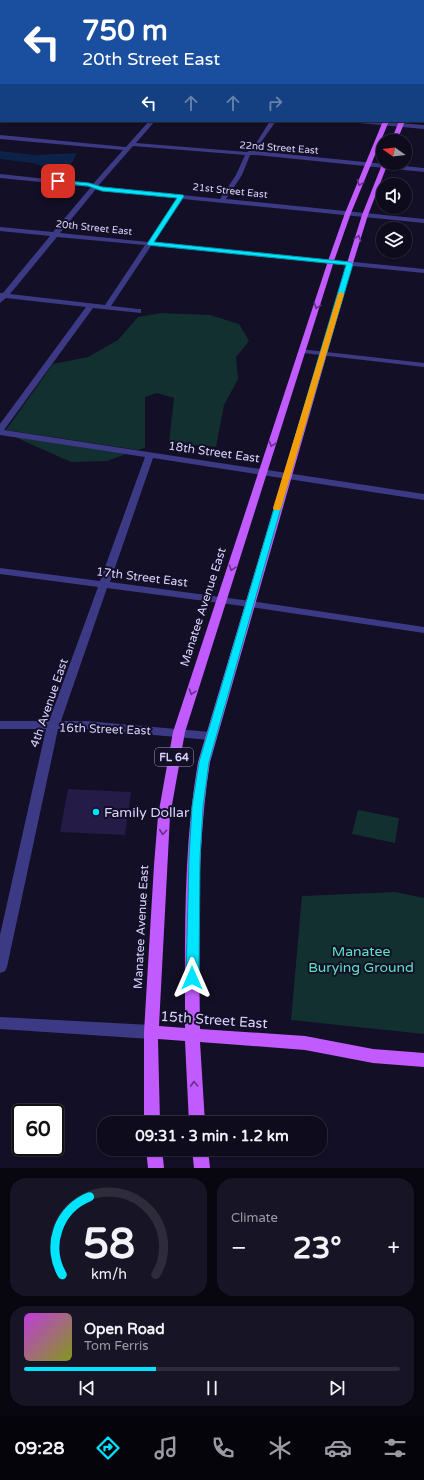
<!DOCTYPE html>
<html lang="en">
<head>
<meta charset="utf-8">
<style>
	body { margin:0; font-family:"Varela Round",sans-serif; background:#171425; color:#f1f3f6; height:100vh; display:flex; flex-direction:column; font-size:15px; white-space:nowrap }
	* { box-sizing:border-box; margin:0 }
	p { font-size:13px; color:#9b9ba3 }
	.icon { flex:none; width:22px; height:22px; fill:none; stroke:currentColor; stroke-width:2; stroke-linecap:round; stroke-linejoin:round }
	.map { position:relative; height:1168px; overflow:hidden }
	.sheet { display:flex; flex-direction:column; gap:10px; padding:10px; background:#08060f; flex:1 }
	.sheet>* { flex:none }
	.banner { position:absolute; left:0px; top:0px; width:424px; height:122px; box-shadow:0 1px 3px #0004,0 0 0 1px #2e2b3b; background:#1a4fa0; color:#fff; overflow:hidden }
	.needle { width:26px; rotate:284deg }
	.fabs { position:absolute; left:376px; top:134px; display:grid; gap:8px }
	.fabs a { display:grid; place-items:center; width:36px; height:36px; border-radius:50%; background:#0e0b1c; box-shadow:0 1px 3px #0004,0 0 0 1px #2e2b3b; font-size:20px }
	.speed { position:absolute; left:12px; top:1104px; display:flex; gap:8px; font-size:20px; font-weight:700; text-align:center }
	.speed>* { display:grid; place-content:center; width:52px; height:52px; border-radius:50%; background:#0e0b1c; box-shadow:0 1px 3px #0004,0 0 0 1px #2e2b3b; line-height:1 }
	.speed .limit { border:2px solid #111; border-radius:6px; background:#fff; color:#111 }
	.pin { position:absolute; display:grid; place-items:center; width:34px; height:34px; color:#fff; margin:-17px; border-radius:8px; box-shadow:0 2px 6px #0006 }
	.me { position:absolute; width:44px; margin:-22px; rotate:0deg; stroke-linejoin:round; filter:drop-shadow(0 0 3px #0008) }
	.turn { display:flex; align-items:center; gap:14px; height:84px; padding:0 16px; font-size:18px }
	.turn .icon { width:52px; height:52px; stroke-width:2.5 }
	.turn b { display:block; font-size:28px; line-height:34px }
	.lanes { display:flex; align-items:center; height:38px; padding:0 16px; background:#0003; justify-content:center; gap:20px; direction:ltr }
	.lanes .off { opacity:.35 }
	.big { font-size:30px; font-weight:700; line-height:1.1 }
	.sheet .card { flex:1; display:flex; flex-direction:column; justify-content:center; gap:6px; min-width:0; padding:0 14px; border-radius:16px; background:#171425 }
	.sheet .dial { align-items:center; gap:0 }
	.dial svg { height:104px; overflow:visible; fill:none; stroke:#2e2b3b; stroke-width:7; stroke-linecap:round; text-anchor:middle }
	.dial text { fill:#f1f3f6; stroke:none }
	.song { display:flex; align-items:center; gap:12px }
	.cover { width:48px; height:48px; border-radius:6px; background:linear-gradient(135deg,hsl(290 70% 55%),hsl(70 70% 35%)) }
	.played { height:4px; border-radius:2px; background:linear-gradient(90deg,#00e5ff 35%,#2e2b3b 35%) }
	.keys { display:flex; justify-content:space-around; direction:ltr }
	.heat { display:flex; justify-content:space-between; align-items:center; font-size:22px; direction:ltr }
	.sheet .tiles { flex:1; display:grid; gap:10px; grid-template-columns:1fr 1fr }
	.card:last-child { grid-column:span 2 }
	.trip { position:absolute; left:97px; top:1116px; width:230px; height:40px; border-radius:16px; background:#0e0b1c; box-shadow:0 1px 3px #0004,0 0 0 1px #2e2b3b; font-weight:700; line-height:40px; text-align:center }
	.menu { display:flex; height:64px; justify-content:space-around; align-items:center; background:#06040b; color:#9b9ba3 }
	.menu .icon { width:28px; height:28px }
	.menu .on { color:#00e5ff }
	.menu b { font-size:18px; color:#f1f3f6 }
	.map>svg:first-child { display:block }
</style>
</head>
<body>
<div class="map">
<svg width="424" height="1168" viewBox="0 0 424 1168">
	<rect width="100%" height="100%" fill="#130f26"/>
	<g fill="#12302f">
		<polygon points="161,313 210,315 239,324 249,341 236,357 238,379 224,405 216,447 169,443 174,398 157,393 145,397 145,448 138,450 6,430 53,364 88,357 118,340 138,317"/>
		<polygon points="15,437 126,454 107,461 71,462"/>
		<polygon points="358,810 399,818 395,843 352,834"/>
		<polygon points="395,892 424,898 424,1034 291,1020 302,896"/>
	</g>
	<polygon fill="#0c2248" points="0,151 35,155 77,153 72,163 56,170 32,163 0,159"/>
	<polygon fill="#241b47" points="68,789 131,792 125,835 60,832"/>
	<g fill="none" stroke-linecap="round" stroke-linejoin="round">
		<g fill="#3d3a85" fill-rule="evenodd">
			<polygon points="0,0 10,0 11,1 1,1"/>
			<polygon points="95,0 103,0 104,1 96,1"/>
			<rect x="349" y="0" width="4" height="1"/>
			<polygon points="397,0 415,0 416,1 398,1"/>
			<rect x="0" y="17" width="1" height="2"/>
			<rect x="0" y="35" width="1" height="2"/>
			<rect x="0" y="56" width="1" height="2"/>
			<rect x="423" y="87" width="1" height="4"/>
			<rect x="0" y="100" width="1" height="4"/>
			<path d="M149,121H155L136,143L247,152L253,148L270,121H276L255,151L424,168V172L256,155H250L242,175L226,199L424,219V223L183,199L154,242L424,269V273L151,246L111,306L138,309H141V313L93,308L4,430L424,494V500L153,458L110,582L250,601L424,627V633L250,607L107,588L61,721H86L210,732L214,733L216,736L214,739L210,740L86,729H58L7,967L5,971L0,973V935L46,729H0V721H49L98,587L0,574V568L100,581L145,457L0,435V424L86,307L6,298L0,303V293H3L50,236L0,231V227L53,232L91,187L0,178V174L93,184L123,150L0,139V135L126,147ZM133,146L245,155L236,175L220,199L98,186ZM96,189L102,191L177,198L148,242L60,233ZM57,237L145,245L105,305L10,294Z"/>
			<polygon points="356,121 377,121 424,125 424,129 359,123"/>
			<polygon points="300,349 424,363 424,367 303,353 299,351"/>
			<polygon points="0,1017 151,1025 156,1027 158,1032 156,1037 151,1039 0,1029"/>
		</g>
		<g fill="#c25bff" fill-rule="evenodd">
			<path d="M383,121H389L351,213L334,261L185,732L170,816L159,1026L185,1028C185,939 183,849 198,762L347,263L362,215L383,162V163H388L368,215L353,263L210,762C196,850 199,940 200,1029L305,1036L373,1049L424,1053V1067L373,1063L305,1050L200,1042L205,1123H189L185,1041L158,1039L160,1123H144V1032L154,865L158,816L173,732L328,261L345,213Z"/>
			<polygon points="399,121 405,121 397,141 391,141"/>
			<polygon points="146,1149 162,1149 164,1168 148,1168"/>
			<polygon points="192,1149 208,1149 210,1168 194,1168"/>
		</g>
	</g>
	<defs><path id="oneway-chevron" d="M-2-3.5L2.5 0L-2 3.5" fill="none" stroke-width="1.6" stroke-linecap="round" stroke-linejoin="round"/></defs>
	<g stroke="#623188">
		<use href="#oneway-chevron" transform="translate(360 183) rotate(111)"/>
		<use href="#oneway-chevron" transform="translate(358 238) rotate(-72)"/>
		<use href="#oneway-chevron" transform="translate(317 306) rotate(108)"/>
		<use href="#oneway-chevron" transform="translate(272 444) rotate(108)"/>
		<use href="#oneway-chevron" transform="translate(232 568) rotate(108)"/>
		<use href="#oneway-chevron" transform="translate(192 692) rotate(108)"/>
		<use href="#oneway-chevron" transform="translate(163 832) rotate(95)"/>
		<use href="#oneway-chevron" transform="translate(194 1084) rotate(-93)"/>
	</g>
	<polygon fill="#00e5ff" stroke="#0095a6" points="58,180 89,183 102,187 183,195 184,196 154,242 350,262 353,264 290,476 209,762 203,807 200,859 199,978 197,982 192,983 188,982 186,978 189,859 192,807 199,762 346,265 148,245 147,244 177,198 102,191 88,186 56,183 55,181"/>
	<polygon fill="#f59e0b" points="341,292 344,294 281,508 280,510 274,510 273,508 338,294"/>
	<circle fill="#00e5ff" stroke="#130f26" stroke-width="1.5" cx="96" cy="812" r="4"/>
	<g text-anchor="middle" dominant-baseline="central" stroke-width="4" stroke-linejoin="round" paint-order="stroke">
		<g font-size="10" fill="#d9d4ff" stroke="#130f26">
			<text transform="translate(279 148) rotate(4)">22nd Street East</text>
			<text transform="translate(230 191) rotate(6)">21st Street East</text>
			<text transform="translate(94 228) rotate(6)">20th Street East</text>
		</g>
		<rect fill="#130f26" stroke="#9e99be" stroke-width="1" x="155" y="748" width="38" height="18" rx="3"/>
		<g font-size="11" font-weight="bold" fill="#d9d4ff">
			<text x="174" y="757">FL 64</text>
		</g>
		<g font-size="12" fill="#d9d4ff" stroke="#130f26">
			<text transform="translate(214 452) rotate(8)">18th Street East</text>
			<text transform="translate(142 577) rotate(7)">17th Street East</text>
			<text transform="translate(203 607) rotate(-72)">Manatee Avenue East</text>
			<text transform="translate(49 703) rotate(-71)">4th Avenue East</text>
			<text transform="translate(105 729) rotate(2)">16th Street East</text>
			<text transform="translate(141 927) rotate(-87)">Manatee Avenue East</text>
		</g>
		<g font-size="14" fill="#d9d4ff" stroke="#130f26" text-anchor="start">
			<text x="104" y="812">Family Dollar</text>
		</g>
		<g font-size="14" fill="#5fe0c0" stroke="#130f26">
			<text x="361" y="951">Manatee<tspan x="361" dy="16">Burying Ground</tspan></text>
		</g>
		<g font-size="14" fill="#d9d4ff" stroke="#130f26">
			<text transform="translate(214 1020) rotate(4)">15th Street East</text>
		</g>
	</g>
</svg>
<div class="fabs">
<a><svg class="needle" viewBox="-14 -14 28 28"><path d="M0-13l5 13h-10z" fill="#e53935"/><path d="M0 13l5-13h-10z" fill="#9b9ba3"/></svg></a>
<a><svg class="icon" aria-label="sound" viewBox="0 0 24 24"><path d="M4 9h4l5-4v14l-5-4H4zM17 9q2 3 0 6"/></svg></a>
<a><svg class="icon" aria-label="layers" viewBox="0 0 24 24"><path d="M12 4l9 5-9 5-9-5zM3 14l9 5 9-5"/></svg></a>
</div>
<div class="speed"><div class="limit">60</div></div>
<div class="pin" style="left:58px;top:181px;background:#d93025"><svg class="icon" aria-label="arrive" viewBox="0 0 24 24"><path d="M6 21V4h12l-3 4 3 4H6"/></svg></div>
<svg class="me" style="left:192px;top:978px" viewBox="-20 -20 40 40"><path d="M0-17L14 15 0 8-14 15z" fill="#00e5ff" stroke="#fff" stroke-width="4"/></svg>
<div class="trip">09:31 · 3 min · 1.2 km</div>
<div class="banner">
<div class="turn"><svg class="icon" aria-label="left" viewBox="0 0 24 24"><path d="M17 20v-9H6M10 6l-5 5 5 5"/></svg><div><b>750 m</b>20th Street East</div></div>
<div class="lanes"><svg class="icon" aria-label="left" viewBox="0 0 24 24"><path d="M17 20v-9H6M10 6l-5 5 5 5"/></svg><svg class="icon off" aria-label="ahead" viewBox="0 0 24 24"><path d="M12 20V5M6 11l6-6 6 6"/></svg><svg class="icon off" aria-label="ahead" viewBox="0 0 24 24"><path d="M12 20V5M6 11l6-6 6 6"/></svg><svg class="icon off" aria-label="right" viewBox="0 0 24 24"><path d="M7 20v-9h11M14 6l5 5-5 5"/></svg></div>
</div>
</div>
<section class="sheet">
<div class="tiles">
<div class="card dial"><svg viewBox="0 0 100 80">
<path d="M14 69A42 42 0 1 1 86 69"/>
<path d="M14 69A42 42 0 0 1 35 9" stroke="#00e5ff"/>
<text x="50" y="56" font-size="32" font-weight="700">58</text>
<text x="50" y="72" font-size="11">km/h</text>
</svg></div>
<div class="card"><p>Climate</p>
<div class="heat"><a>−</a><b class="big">23°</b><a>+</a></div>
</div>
<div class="card">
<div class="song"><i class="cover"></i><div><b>Open Road</b><p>Tom Ferris</p></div></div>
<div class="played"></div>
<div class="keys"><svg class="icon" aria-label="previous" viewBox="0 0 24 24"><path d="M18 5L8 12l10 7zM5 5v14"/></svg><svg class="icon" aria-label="pause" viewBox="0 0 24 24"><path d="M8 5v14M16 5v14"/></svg><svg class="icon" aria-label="next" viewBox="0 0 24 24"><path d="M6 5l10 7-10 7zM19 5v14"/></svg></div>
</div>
</div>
</section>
<nav class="menu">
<b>09:28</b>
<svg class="icon on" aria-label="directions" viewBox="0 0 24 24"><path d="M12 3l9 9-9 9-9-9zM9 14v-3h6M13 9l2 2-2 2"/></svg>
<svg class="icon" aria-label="music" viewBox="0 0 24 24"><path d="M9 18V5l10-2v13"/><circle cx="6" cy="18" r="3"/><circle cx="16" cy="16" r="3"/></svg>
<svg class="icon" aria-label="phone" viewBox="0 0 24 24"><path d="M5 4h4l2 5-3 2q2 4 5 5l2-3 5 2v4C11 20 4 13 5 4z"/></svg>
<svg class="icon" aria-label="climate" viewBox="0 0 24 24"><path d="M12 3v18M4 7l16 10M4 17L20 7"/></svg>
<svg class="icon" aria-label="car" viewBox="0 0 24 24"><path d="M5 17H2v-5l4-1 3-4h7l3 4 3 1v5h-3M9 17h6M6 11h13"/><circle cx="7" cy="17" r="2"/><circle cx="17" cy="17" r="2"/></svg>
<svg class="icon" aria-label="filters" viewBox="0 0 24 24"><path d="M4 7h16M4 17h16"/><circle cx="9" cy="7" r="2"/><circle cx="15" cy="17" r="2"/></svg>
</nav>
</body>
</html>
